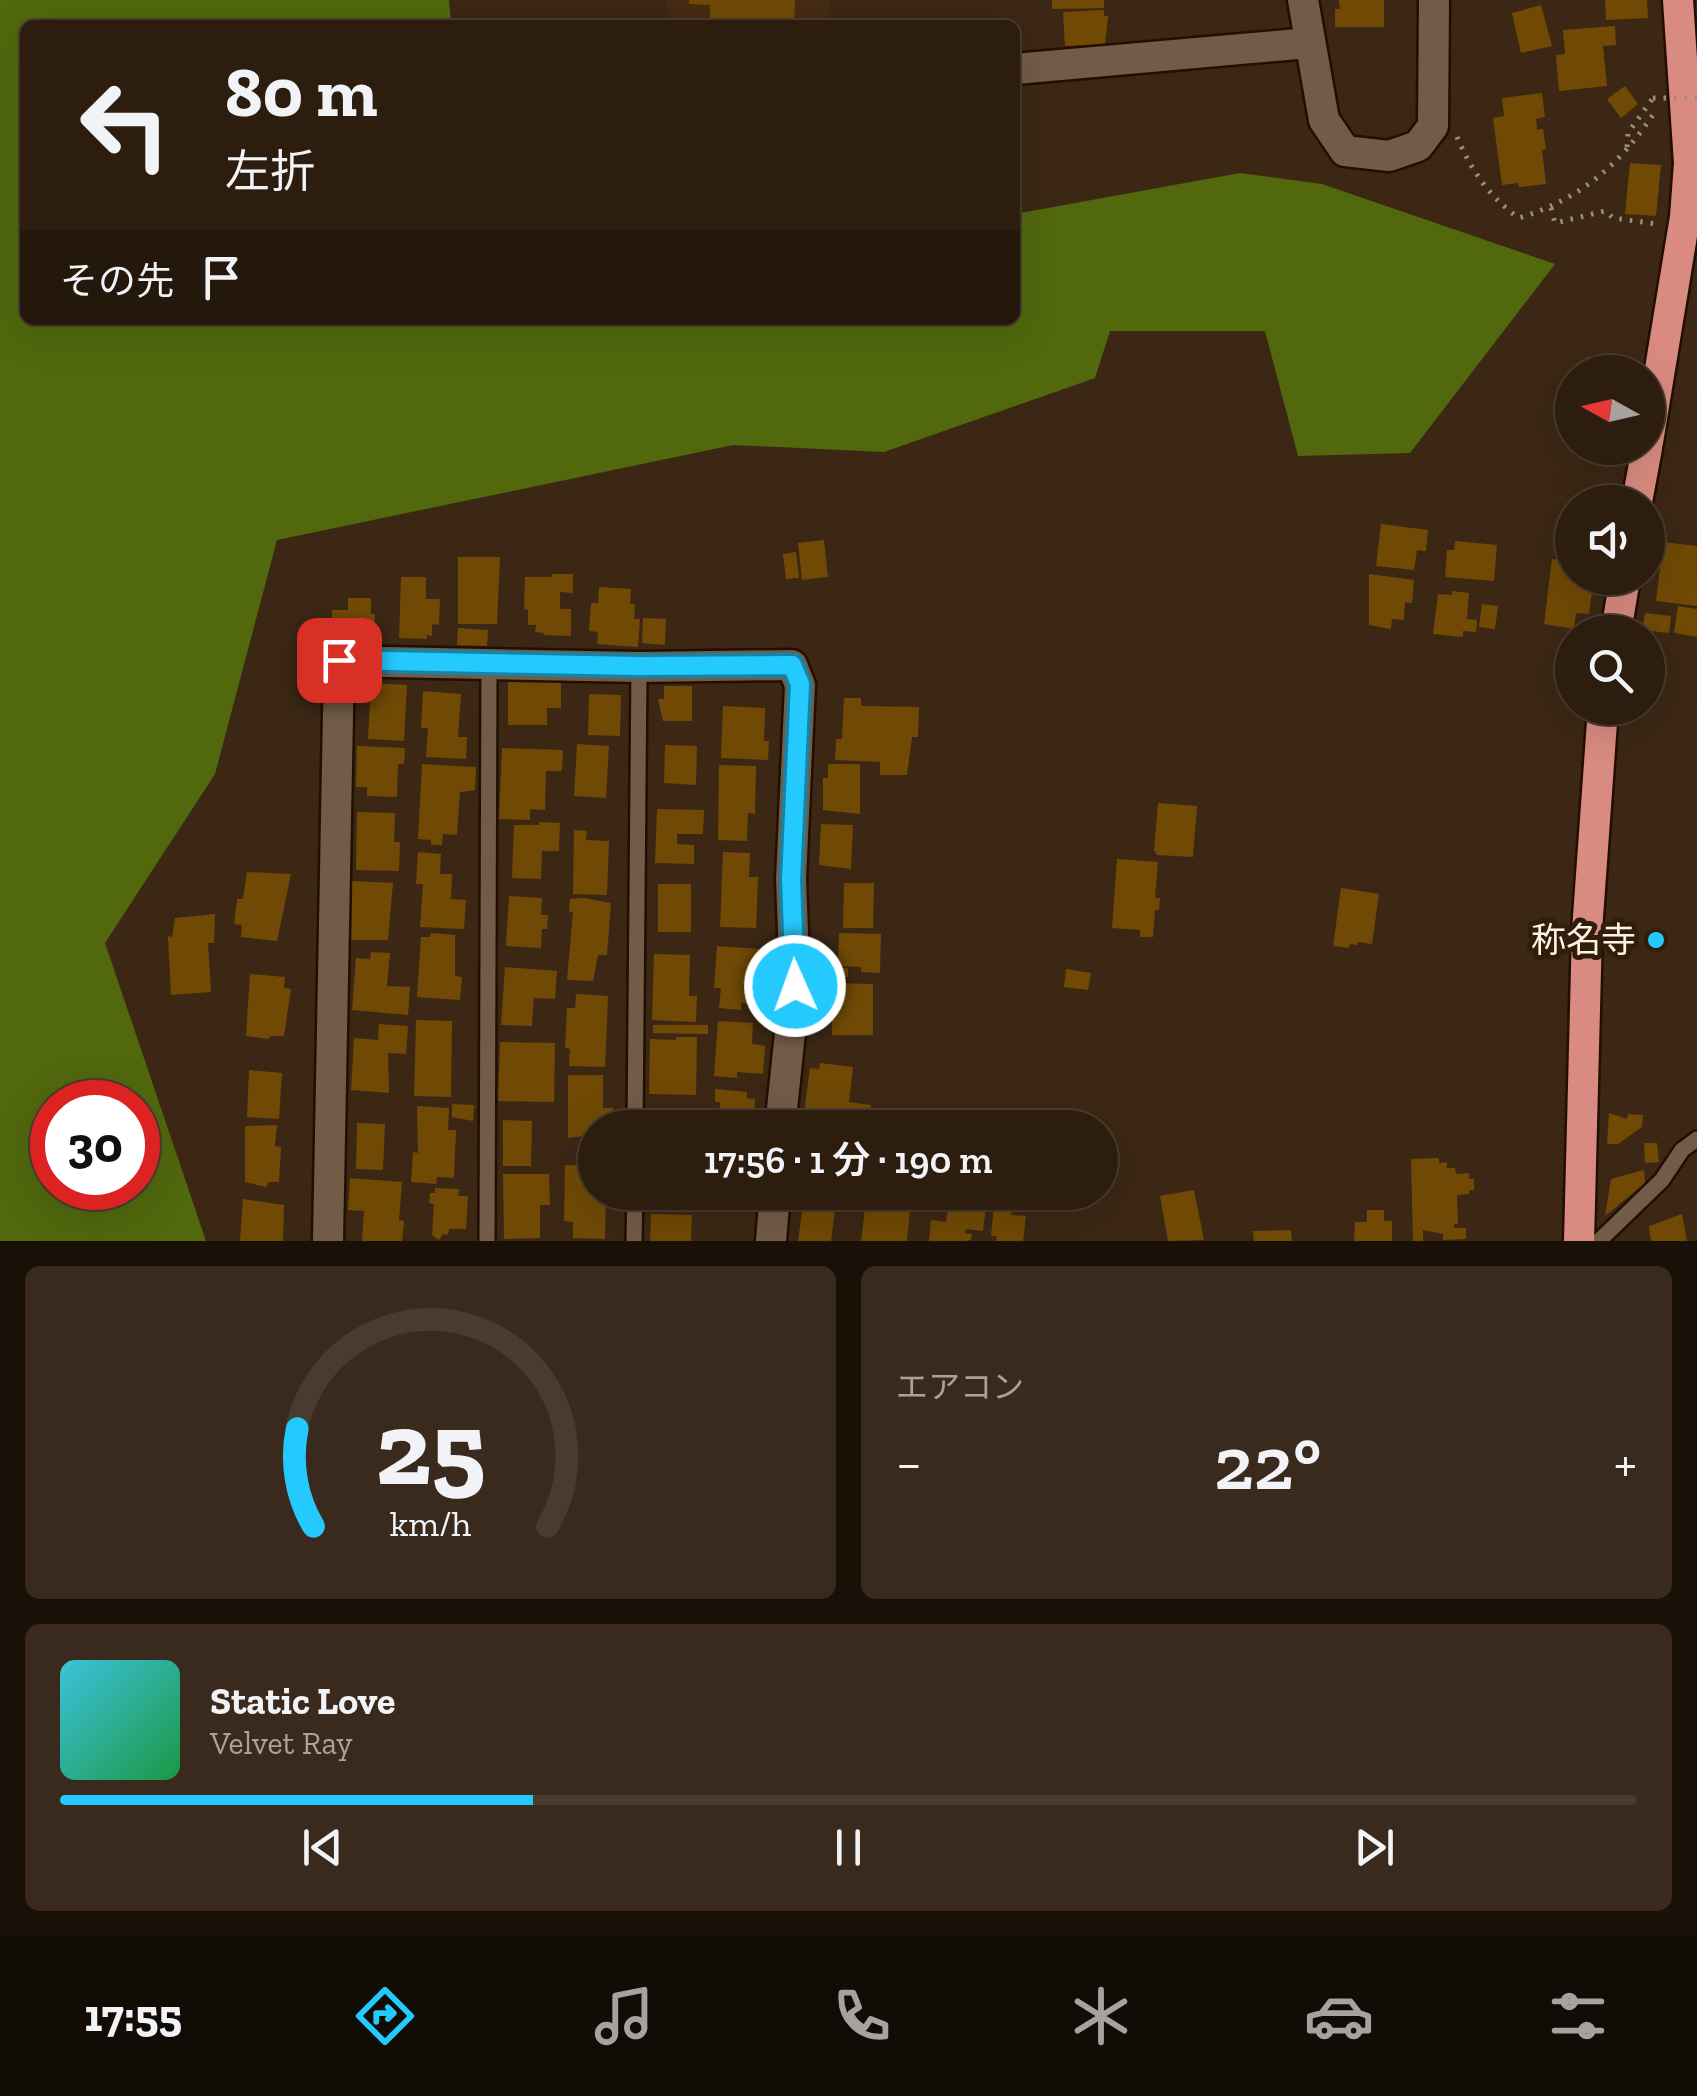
<!DOCTYPE html>
<html lang="ja">
<head>
<meta charset="utf-8">
<style>
	body { margin:0; font-family:"Zilla Slab","Noto Sans JP",serif; background:#392a1d; color:#f1f3f6; height:100vh; display:flex; flex-direction:column; font-size:38px; white-space:nowrap }
	* { box-sizing:border-box; margin:0 }
	p { font-size:32px; color:#a7a29e }
	.icon { flex:none; width:55px; height:55px; fill:none; stroke:currentColor; stroke-width:2; stroke-linecap:round; stroke-linejoin:round }
	.map { position:relative; height:1241px; overflow:hidden }
	.drawer { display:flex; flex-direction:column; gap:25px; padding:25px; background:#191008; flex:1 }
	.drawer>* { flex:none }
	.guide { position:absolute; left:20px; top:20px; width:1000px; height:305px; border-radius:15px; box-shadow:0 10px 40px #0002,0 0 0 2px #483b2f; background:#2d1d0f; color:#f1f3f6; overflow:hidden }
	.needle { width:65px; rotate:278deg }
	.tools { position:absolute; left:1555px; top:355px; display:grid; gap:20px }
	.tools a { display:grid; place-items:center; width:110px; height:110px; border-radius:50%; background:#2d1d0f; box-shadow:0 10px 40px #0002,0 0 0 2px #483b2f; font-size:50px }
	.speed { position:absolute; left:30px; top:1080px; display:flex; gap:20px; font-size:50px; font-weight:700; text-align:center }
	.speed>* { display:grid; place-content:center; width:130px; height:130px; border-radius:50%; background:#2d1d0f; box-shadow:0 10px 40px #0002,0 0 0 2px #483b2f; line-height:1 }
	.speed .limit { border:15px solid #d22; background:#fff; color:#111 }
	.pin { position:absolute; display:grid; place-items:center; width:85px; height:85px; color:#fff; margin:-42px; border-radius:20px; box-shadow:0 5px 15px #0006 }
	.me { position:absolute; width:110px; margin:-55px; rotate:358deg; stroke-linejoin:round; filter:drop-shadow(0 0 8px #0008) }
	.turn { display:flex; align-items:center; gap:35px; height:210px; padding:0 40px; font-size:45px }
	.turn .icon { width:130px; height:130px; stroke-width:2.5 }
	.turn b { display:block; font-size:70px; line-height:85px }
	.then { display:flex; align-items:center; height:95px; padding:0 40px; background:#0003; gap:20px; font-size:38px }
	.big { font-size:75px; font-weight:600; line-height:1.1 }
	.drawer .widget { flex:1; display:flex; flex-direction:column; justify-content:center; gap:15px; min-width:0; padding:0 35px; border-radius:15px; background:#392a1d }
	.drawer .dial { align-items:center; gap:0 }
	.dial svg { height:260px; overflow:visible; fill:none; stroke:#483b2f; stroke-width:7; stroke-linecap:round; text-anchor:middle }
	.dial text { fill:#f1f3f6; stroke:none }
	.song { display:flex; align-items:center; gap:30px }
	.cover { width:120px; height:120px; border-radius:15px; background:linear-gradient(135deg,hsl(190 70% 55%),hsl(140 70% 35%)) }
	.played { height:10px; border-radius:5px; background:linear-gradient(90deg,#24c9fe 30%,#483b2f 30%) }
	.keys { display:flex; justify-content:space-around; direction:ltr }
	.heat { display:flex; justify-content:space-between; align-items:center; font-size:55px; direction:ltr }
	.drawer .tiles { flex:1; display:grid; gap:25px; grid-template-columns:1fr 1fr }
	.widget:last-child { grid-column:span 2 }
	.trip { position:absolute; left:578px; top:1110px; width:540px; height:100px; border-radius:50px; background:#2d1d0f; box-shadow:0 10px 40px #0002,0 0 0 2px #483b2f; font-weight:600; line-height:100px; text-align:center }
	.tab-bar { display:flex; height:160px; justify-content:space-around; align-items:center; background:#120c06; color:#a7a29e }
	.tab-bar .icon { width:70px; height:70px }
	.tab-bar .active { color:#24c9fe }
	.tab-bar b { font-size:45px; color:#f1f3f6 }
	.map>svg:first-child { display:block }
</style>
</head>
<body>
<div class="map">
<svg width="1697" height="1241" viewBox="0 0 1697 1241">
	<rect width="100%" height="100%" fill="#3c2714"/>
	<polygon fill="#452b12" points="666,0 829,0 829,25 670,25"/>
	<path fill="#51680d" fill-rule="evenodd" d="M0,0H449L451,25H25V320H1015V214L1240,173L1322,184L1555,264L1410,453L1298,456L1265,331H1110L1095,378L884,452L733,445L277,540L215,774L105,943L206,1241H0ZM52,1102H138V1188H52Z"/>
	<g fill="#704a05">
		<polygon points="689,0 795,0 794,25 710,25 710,5 689,4"/>
		<polygon points="1052,0 1104,0 1104,8 1052,9"/>
		<polygon points="1339,0 1384,0 1384,27 1335,27 1335,9 1340,9"/>
		<polygon points="1605,0 1647,0 1648,18 1606,20"/>
		<polygon points="1541,5 1552,46 1521,53 1512,13"/>
		<polygon points="1104,10 1104,16 1108,16 1105,44 1065,46 1063,12"/>
		<polygon points="1615,26 1616,45 1603,46 1607,86 1559,91 1556,55 1565,54 1563,30"/>
		<polygon points="1625,86 1638,104 1621,118 1607,99"/>
		<polygon points="1542,93 1545,117 1536,119 1537,130 1543,129 1546,149 1542,150 1546,184 1519,187 1518,183 1502,185 1493,118 1504,116 1502,98"/>
		<polygon points="1630,163 1661,165 1656,216 1625,214"/>
		<polygon points="1381,524 1428,530 1426,551 1417,550 1414,570 1376,566"/>
		<polygon points="824,540 828,577 802,580 798,543"/>
		<polygon points="1455,541 1497,545 1494,581 1445,577 1447,550 1454,550"/>
		<polygon points="1663,542 1697,546 1697,606 1656,601"/>
		<polygon points="796,552 799,578 786,579 783,554"/>
		<polygon points="458,557 500,557 497,624 458,624"/>
		<polygon points="1552,559 1572,562 1572,578 1594,578 1589,614 1576,613 1574,629 1544,624"/>
		<polygon points="552,574 573,574 573,593 560,592 560,609 571,609 571,636 544,635 544,633 535,632 536,625 528,625 528,610 524,609 525,577 552,577"/>
		<polygon points="1369,574 1414,580 1412,603 1405,602 1404,620 1392,619 1391,629 1369,625"/>
		<polygon points="401,577 426,577 426,599 440,599 439,625 432,624 432,636 427,635 427,639 399,638"/>
		<polygon points="599,587 631,589 630,604 635,604 634,619 640,619 638,647 597,644 598,632 589,631 591,603 598,603"/>
		<polygon points="1452,591 1469,593 1467,619 1477,620 1476,632 1463,631 1463,637 1433,634 1438,594 1452,595"/>
		<polygon points="348,598 371,598 371,614 375,614 374,630 379,630 379,641 332,641 332,610 348,610"/>
		<polygon points="1482,604 1498,606 1495,629 1479,627"/>
		<polygon points="1678,606 1697,609 1697,637 1674,633"/>
		<polygon points="1645,613 1671,616 1669,633 1642,630"/>
		<polygon points="643,618 666,619 665,645 642,643"/>
		<polygon points="458,628 488,630 487,646 457,645"/>
		<polygon points="508,682 561,682 561,708 547,708 547,725 508,725"/>
		<polygon points="371,683 407,685 404,741 368,739"/>
		<polygon points="664,686 692,686 692,721 663,721 658,699 664,699"/>
		<polygon points="423,691 461,694 458,737 467,737 466,759 426,757 428,728 421,728"/>
		<polygon points="589,694 621,695 620,736 588,735"/>
		<polygon points="844,698 861,698 861,706 919,707 918,737 912,737 907,775 880,775 880,762 835,760 836,739 842,739"/>
		<polygon points="723,706 765,708 764,741 769,741 768,760 721,758"/>
		<polygon points="577,744 609,746 606,798 574,796"/>
		<polygon points="665,745 697,746 696,785 664,783"/>
		<polygon points="357,746 405,748 404,764 398,764 397,797 367,796 367,787 356,787"/>
		<polygon points="502,748 563,750 562,771 546,771 545,810 530,809 530,820 499,819"/>
		<polygon points="422,764 476,767 475,790 460,792 457,835 443,834 442,845 431,845 431,840 418,839"/>
		<polygon points="828,764 860,764 860,814 823,810 823,778 828,778"/>
		<polygon points="719,765 756,766 755,814 748,813 747,841 718,840"/>
		<polygon points="1158,803 1197,806 1193,857 1157,855 1154,850"/>
		<polygon points="657,809 704,810 703,834 677,834 677,844 694,845 694,864 655,863"/>
		<polygon points="357,812 395,813 394,842 400,842 399,871 356,870"/>
		<polygon points="539,822 560,823 559,851 542,851 541,879 512,878 514,825 539,825"/>
		<polygon points="821,824 853,825 851,869 819,865"/>
		<polygon points="574,830 587,831 586,840 609,841 607,895 573,894"/>
		<polygon points="418,852 441,854 440,874 452,874 451,899 466,900 464,929 420,927 423,884 416,884"/>
		<polygon points="723,852 750,853 749,877 758,877 756,928 720,927"/>
		<polygon points="1117,859 1158,862 1155,898 1160,898 1159,910 1155,910 1153,937 1140,937 1140,930 1112,928"/>
		<polygon points="247,872 291,874 277,941 241,937 242,925 234,924 237,899 243,899"/>
		<polygon points="352,881 393,883 388,940 351,940"/>
		<polygon points="844,883 874,883 873,928 843,928"/>
		<rect x="658" y="884" width="33" height="48"/>
		<polygon points="1341,888 1379,894 1372,944 1358,942 1357,945 1350,944 1349,948 1333,946"/>
		<polygon points="509,896 542,898 541,915 548,915 547,929 542,929 541,948 506,946"/>
		<polygon points="584,898 611,903 607,955 598,955 593,981 567,980 573,912 569,912 570,899"/>
		<polygon points="215,914 214,943 208,943 211,992 171,995 168,936 172,937 175,918"/>
		<polygon points="431,933 455,935 455,976 462,977 460,1000 417,997 421,937 430,937"/>
		<polygon points="839,933 881,934 880,973 861,972 861,967 838,966"/>
		<polygon points="717,946 759,949 756,979 766,980 764,1005 741,1003 741,1010 719,1008 721,988 714,988"/>
		<polygon points="371,952 390,953 387,986 410,987 408,1015 352,1010 356,958 370,959"/>
		<polygon points="654,954 690,955 689,996 697,996 696,1022 652,1020"/>
		<polygon points="816,959 836,959 836,969 848,968 848,977 817,978"/>
		<polygon points="505,967 557,971 555,999 534,998 532,1026 501,1025"/>
		<polygon points="1066,969 1091,973 1088,990 1064,987"/>
		<polygon points="250,974 285,977 284,988 291,989 284,1036 271,1036 268,1039 246,1036"/>
		<polygon points="832,983 873,984 873,1035 832,1035"/>
		<polygon points="576,994 608,996 605,1067 569,1066 570,1049 565,1048 567,1008 575,1008"/>
		<polygon points="416,1020 452,1021 451,1097 414,1096"/>
		<polygon points="718,1021 753,1023 752,1044 765,1046 763,1074 737,1072 737,1078 714,1076"/>
		<polygon points="379,1024 408,1026 406,1054 388,1053 389,1093 351,1090 354,1038 378,1040"/>
		<polygon points="653,1025 708,1025 708,1034 653,1033"/>
		<polygon points="676,1037 697,1037 696,1095 649,1094 650,1039 676,1040"/>
		<polygon points="500,1042 555,1043 554,1102 498,1101"/>
		<polygon points="820,1063 853,1067 849,1102 871,1105 868,1128 803,1121 810,1068 819,1069"/>
		<polygon points="249,1070 282,1073 279,1119 247,1117"/>
		<polygon points="568,1075 603,1075 603,1108 613,1108 613,1128 595,1128 595,1148 584,1148 584,1136 568,1138"/>
		<polygon points="715,1089 747,1092 747,1098 755,1099 754,1128 718,1128 720,1102 715,1102"/>
		<polygon points="452,1104 474,1105 473,1121 452,1117"/>
		<polygon points="417,1106 449,1108 448,1130 456,1130 454,1178 437,1177 436,1184 411,1182 413,1152 418,1153"/>
		<polygon points="1609,1113 1627,1119 1628,1114 1643,1115 1642,1127 1618,1144 1607,1144"/>
		<polygon points="652,1117 685,1118 685,1128 652,1128"/>
		<polygon points="503,1120 532,1121 531,1166 503,1166"/>
		<polygon points="357,1123 385,1124 383,1170 356,1169"/>
		<polygon points="277,1125 275,1146 281,1147 279,1182 269,1182 266,1187 245,1182 245,1126"/>
		<polygon points="1644,1143 1657,1143 1659,1162 1645,1163"/>
		<polygon points="1439,1158 1439,1163 1447,1162 1447,1168 1455,1168 1456,1174 1469,1173 1469,1179 1474,1179 1474,1190 1469,1190 1469,1194 1457,1195 1458,1224 1454,1224 1454,1228 1466,1228 1466,1239 1443,1240 1443,1234 1423,1230 1423,1241 1413,1241 1411,1159"/>
		<polygon points="565,1165 595,1166 595,1192 606,1192 605,1239 573,1238 573,1222 564,1221"/>
		<polygon points="1644,1170 1645,1183 1605,1216 1611,1179"/>
		<polygon points="503,1174 549,1174 550,1205 540,1205 540,1238 504,1239"/>
		<polygon points="350,1178 402,1182 399,1220 404,1221 402,1241 362,1241 364,1211 348,1210"/>
		<polygon points="435,1188 459,1189 458,1196 468,1196 466,1229 449,1229 448,1235 443,1234 439,1240 432,1235 434,1204 429,1203 430,1193 435,1193"/>
		<polygon points="1194,1190 1204,1240 1168,1241 1160,1196"/>
		<polygon points="663,1192 696,1192 696,1209 662,1209"/>
		<polygon points="804,1198 836,1202 831,1241 798,1241"/>
		<polygon points="883,1198 911,1201 907,1241 861,1241 866,1200 882,1202"/>
		<polygon points="243,1199 284,1205 283,1241 240,1241"/>
		<polygon points="949,1202 986,1206 983,1231 966,1229 965,1233 972,1234 971,1240 966,1241 929,1241 931,1220 946,1222"/>
		<polygon points="994,1204 1012,1206 1011,1215 1026,1216 1023,1241 996,1241 997,1236 991,1236"/>
		<polygon points="1367,1210 1384,1210 1384,1221 1392,1221 1392,1241 1354,1241 1355,1222 1367,1222"/>
		<polygon points="651,1214 692,1215 691,1241 650,1241"/>
		<polygon points="1682,1214 1687,1241 1651,1241 1649,1226"/>
		<polygon points="1291,1230 1292,1241 1254,1241 1253,1231"/>
	</g>
	<g fill="none" stroke-linecap="round" stroke-linejoin="round">
		<g stroke="#220f00" stroke-width="20">
			<g id="lane">
				<polyline points="635,1128 639,667"/>
				<polyline points="487,1241 489,664"/>
				<polyline points="634,1241 635,1192"/>
				<polyline points="1599,1241 1662,1180 1682,1150 1697,1139"/>
			</g>
		</g>
		<g stroke="#220f00" stroke-width="35">
			<g id="street">
				<polyline points="1303,0 1324,120 1345,151 1389,156 1418,146 1433,126 1434,0"/>
				<polyline points="1015,69 1309,43"/>
				<polyline points="328,1241 339,661 639,667 792,665 800,685 791,879 795,985 780,1128"/>
				<polyline points="771,1241 775,1192"/>
			</g>
		</g>
		<g stroke="#220f00" stroke-width="35">
			<g id="highway">
				<polyline points="1648,442 1685,217 1689,163 1678,0"/>
				<polyline points="1637,502 1647,448"/>
				<polyline points="1616,632 1625,578"/>
				<polyline points="1579,1241 1587,931 1603,708"/>
			</g>
		</g>
		<g stroke="#9e8d7e" stroke-width="5" stroke-dasharray="2.5 8" stroke-linecap="butt">
			<path d="M1457,137C1471,170 1490,198 1519,218C1581,199 1621,164 1656,110"/>
			<polyline points="1627,147 1628,133 1653,98"/>
			<polyline points="1551,208 1555,223 1605,211 1613,218 1657,224"/>
		</g>
		<use href="#lane" stroke="#735c47" stroke-width="15"/>
		<use href="#street" stroke="#735c47" stroke-width="30"/>
		<use href="#highway" stroke="#d98b81" stroke-width="30"/>
		<polyline stroke="#9e8d7e" stroke-width="5" stroke-dasharray="2.5 8" stroke-linecap="butt" points="1653,98 1697,98"/>
	</g>
	<g fill="none" stroke-linecap="round" stroke-linejoin="round">
		<g stroke="#1783a5" stroke-width="25">
			<polyline id="route" points="339,660 639,666 792,665 800,684 791,880 795,986"/>
		</g>
		<use href="#route" stroke="#24c9fe" stroke-width="18"/>
	</g>
	<circle fill="#24c9fe" stroke="#311e0a" stroke-width="4" cx="1656" cy="940" r="10"/>
	<g text-anchor="middle" dominant-baseline="central" stroke-width="10" stroke-linejoin="round" paint-order="stroke">
		<g font-size="35" fill="#fef1e5" stroke="#311e0a" text-anchor="end">
			<text x="1636" y="940">称名寺</text>
		</g>
	</g>
</svg>
<div class="tools">
<a><svg class="needle" viewBox="-14 -14 28 28"><path d="M0-13l5 13h-10z" fill="#e53935"/><path d="M0 13l5-13h-10z" fill="#a7a29e"/></svg></a>
<a><svg class="icon" aria-label="sound" viewBox="0 0 24 24"><path d="M4 9h4l5-4v14l-5-4H4zM17 9q2 3 0 6"/></svg></a>
<a><svg class="icon" aria-label="search" viewBox="0 0 24 24"><circle cx="10" cy="10" r="6"/><path d="M15 15l6 6"/></svg></a>
</div>
<div class="speed"><div class="limit">30</div></div>
<div class="pin" style="left:339px;top:660px;background:#d93025"><svg class="icon" aria-label="arrive" viewBox="0 0 24 24"><path d="M6 21V4h12l-3 4 3 4H6"/></svg></div>
<svg class="me" style="left:795px;top:986px" viewBox="-20 -20 40 40"><circle r="17" fill="#24c9fe" stroke="#fff" stroke-width="3"/><path d="M0-11L8 9 0 5-8 9z" fill="#fff"/></svg>
<div class="trip">17:56 · 1 分 · 190 m</div>
<div class="guide">
<div class="turn"><svg class="icon" aria-label="left" viewBox="0 0 24 24"><path d="M17 20v-9H6M10 6l-5 5 5 5"/></svg><div><b>80 m</b>左折</div></div>
<div class="then">その先<svg class="icon" aria-label="arrive" viewBox="0 0 24 24"><path d="M6 21V4h12l-3 4 3 4H6"/></svg></div>
</div>
</div>
<section class="drawer">
<div class="tiles">
<div class="widget dial"><svg viewBox="0 0 100 80">
<path d="M14 69A42 42 0 1 1 86 69"/>
<path d="M14 69A42 42 0 0 1 9 39" stroke="#24c9fe"/>
<text x="50" y="56" font-size="32" font-weight="700">25</text>
<text x="50" y="72" font-size="11">km/h</text>
</svg></div>
<div class="widget"><p>エアコン</p>
<div class="heat"><a>−</a><b class="big">22°</b><a>+</a></div>
</div>
<div class="widget">
<div class="song"><i class="cover"></i><div><b>Static Love</b><p>Velvet Ray</p></div></div>
<div class="played"></div>
<div class="keys"><svg class="icon" aria-label="previous" viewBox="0 0 24 24"><path d="M18 5L8 12l10 7zM5 5v14"/></svg><svg class="icon" aria-label="pause" viewBox="0 0 24 24"><path d="M8 5v14M16 5v14"/></svg><svg class="icon" aria-label="next" viewBox="0 0 24 24"><path d="M6 5l10 7-10 7zM19 5v14"/></svg></div>
</div>
</div>
</section>
<nav class="tab-bar">
<b>17:55</b>
<svg class="icon active" aria-label="directions" viewBox="0 0 24 24"><path d="M12 3l9 9-9 9-9-9zM9 14v-3h6M13 9l2 2-2 2"/></svg>
<svg class="icon" aria-label="music" viewBox="0 0 24 24"><path d="M9 18V5l10-2v13"/><circle cx="6" cy="18" r="3"/><circle cx="16" cy="16" r="3"/></svg>
<svg class="icon" aria-label="phone" viewBox="0 0 24 24"><path d="M5 4h4l2 5-3 2q2 4 5 5l2-3 5 2v4C11 20 4 13 5 4z"/></svg>
<svg class="icon" aria-label="climate" viewBox="0 0 24 24"><path d="M12 3v18M4 7l16 10M4 17L20 7"/></svg>
<svg class="icon" aria-label="car" viewBox="0 0 24 24"><path d="M5 17H2v-5l4-1 3-4h7l3 4 3 1v5h-3M9 17h6M6 11h13"/><circle cx="7" cy="17" r="2"/><circle cx="17" cy="17" r="2"/></svg>
<svg class="icon" aria-label="filters" viewBox="0 0 24 24"><path d="M4 7h16M4 17h16"/><circle cx="9" cy="7" r="2"/><circle cx="15" cy="17" r="2"/></svg>
</nav>
</body>
</html>
